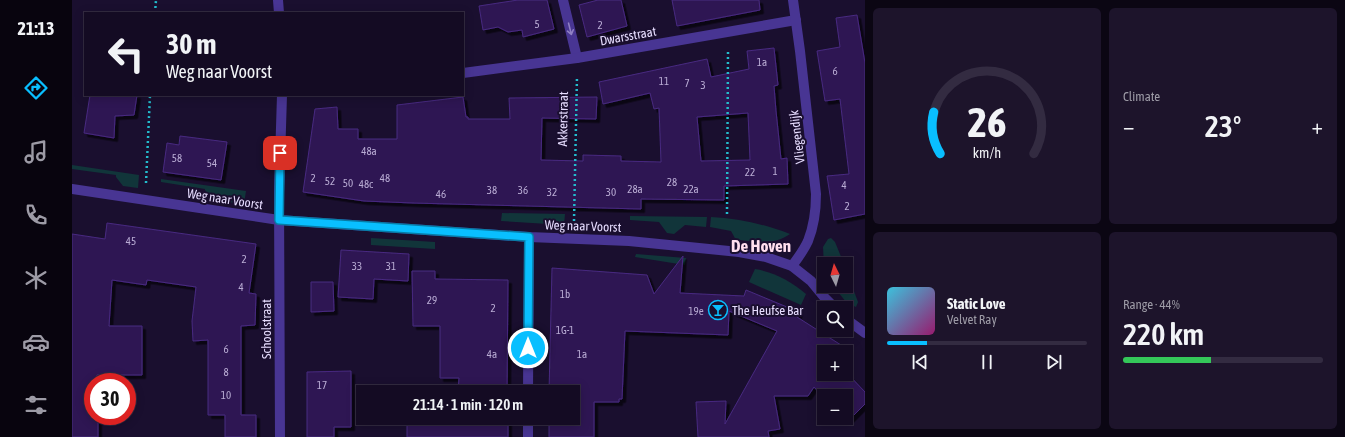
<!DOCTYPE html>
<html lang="en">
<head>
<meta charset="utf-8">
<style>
	body { margin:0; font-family:"Asap Condensed",sans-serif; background:#1d142b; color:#f1f3f6; height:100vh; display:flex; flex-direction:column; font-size:15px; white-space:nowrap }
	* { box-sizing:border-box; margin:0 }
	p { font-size:13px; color:#9d9ba6 }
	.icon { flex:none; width:22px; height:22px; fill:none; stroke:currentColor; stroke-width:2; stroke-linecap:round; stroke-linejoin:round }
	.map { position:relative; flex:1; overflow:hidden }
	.panel { display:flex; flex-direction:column; gap:8px; padding:8px; background:#0b0613; width:480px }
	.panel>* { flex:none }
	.hud { position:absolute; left:12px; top:12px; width:380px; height:84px; border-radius:0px; box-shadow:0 2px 10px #0003,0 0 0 1px #332b41; background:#140b23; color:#f1f3f6; overflow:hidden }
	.needle { width:26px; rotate:355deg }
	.fabs { position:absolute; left:745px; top:257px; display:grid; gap:8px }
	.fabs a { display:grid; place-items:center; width:36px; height:36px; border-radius:0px; background:#140b23; box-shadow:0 2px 10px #0003,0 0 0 1px #332b41; font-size:20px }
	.speed { position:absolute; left:12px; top:373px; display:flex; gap:8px; font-size:20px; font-weight:700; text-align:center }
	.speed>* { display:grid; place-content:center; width:52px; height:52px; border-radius:50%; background:#140b23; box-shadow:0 2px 10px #0003,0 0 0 1px #332b41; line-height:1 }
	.speed .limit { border:6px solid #d22; background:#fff; color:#111 }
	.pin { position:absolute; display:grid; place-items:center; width:34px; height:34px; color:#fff; margin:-17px; border-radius:8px; box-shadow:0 2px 6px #0006 }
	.me { position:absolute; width:44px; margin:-22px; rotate:0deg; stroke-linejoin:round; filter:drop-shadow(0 0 3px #0008) }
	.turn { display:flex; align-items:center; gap:14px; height:84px; padding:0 16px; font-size:18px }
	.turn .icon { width:52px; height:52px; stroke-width:2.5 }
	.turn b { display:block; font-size:28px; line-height:34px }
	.big { font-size:30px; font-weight:600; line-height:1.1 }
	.panel .widget { flex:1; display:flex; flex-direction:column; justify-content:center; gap:6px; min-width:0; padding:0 14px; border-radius:6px; background:#1d142b }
	.panel .dial { align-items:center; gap:0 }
	.dial svg { height:104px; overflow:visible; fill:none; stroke:#332b41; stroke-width:7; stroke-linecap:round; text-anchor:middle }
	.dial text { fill:#f1f3f6; stroke:none }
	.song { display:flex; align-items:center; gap:12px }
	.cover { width:48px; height:48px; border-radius:6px; background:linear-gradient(135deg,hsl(190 70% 55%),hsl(320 70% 35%)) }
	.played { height:4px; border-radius:2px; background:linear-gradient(90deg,#09bfff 20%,#332b41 20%) }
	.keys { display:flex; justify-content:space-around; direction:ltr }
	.heat { display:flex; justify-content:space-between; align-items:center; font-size:22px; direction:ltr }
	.charge { height:6px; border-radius:3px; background:linear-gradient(90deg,#34c759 44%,#332b41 0) }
	.panel .tiles { flex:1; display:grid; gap:8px; grid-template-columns:repeat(2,1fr) }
	.trip { position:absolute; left:284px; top:385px; width:224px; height:40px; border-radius:0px; background:#140b23; box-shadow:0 2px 10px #0003,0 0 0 1px #332b41; font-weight:600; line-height:40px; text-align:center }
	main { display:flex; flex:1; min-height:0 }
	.menu { display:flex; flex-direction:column; width:72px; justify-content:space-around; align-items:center; background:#08040e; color:#9d9ba6 }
	.menu .icon { width:28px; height:28px }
	.menu .current { color:#09bfff }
	.menu b { font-size:18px; color:#f1f3f6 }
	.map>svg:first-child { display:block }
</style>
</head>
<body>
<main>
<nav class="menu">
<b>21:13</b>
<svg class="icon current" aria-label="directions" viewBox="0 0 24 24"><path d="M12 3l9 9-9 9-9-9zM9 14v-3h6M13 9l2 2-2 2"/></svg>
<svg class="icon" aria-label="music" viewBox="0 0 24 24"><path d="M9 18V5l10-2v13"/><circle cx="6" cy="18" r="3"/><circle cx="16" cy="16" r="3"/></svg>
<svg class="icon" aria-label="phone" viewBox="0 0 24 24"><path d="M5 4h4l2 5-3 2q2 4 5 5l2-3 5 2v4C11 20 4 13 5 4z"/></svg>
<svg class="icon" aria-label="climate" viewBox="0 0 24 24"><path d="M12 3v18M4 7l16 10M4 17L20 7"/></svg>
<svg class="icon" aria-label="car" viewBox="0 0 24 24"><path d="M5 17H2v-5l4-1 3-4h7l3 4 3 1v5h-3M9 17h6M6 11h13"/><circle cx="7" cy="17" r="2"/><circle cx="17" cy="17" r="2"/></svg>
<svg class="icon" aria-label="filters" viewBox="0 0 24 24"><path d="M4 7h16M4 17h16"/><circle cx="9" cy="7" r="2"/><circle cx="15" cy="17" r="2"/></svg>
</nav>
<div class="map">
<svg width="793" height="437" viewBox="0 0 793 437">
	<defs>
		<filter id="shadow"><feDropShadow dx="3.5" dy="3.5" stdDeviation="0" flood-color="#0009"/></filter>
	</defs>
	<rect width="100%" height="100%" fill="#1a0f2f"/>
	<g fill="#11353a">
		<polygon points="0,165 67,175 66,188 51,186 44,177 44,175 0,169"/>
		<polygon points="89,179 174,191 172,204 139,200 133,190 133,189 89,182"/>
		<polygon points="430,213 493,214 492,225 429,221"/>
		<polygon points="558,216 635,217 634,227 613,225 602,234 595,233 587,222 558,220"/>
		<path d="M639,217C666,218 692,224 718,234C703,245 686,242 668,240V242H665L659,231L638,227Z"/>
		<polygon points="299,238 363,242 363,249 299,245"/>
		<polygon points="759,238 763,242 772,264 752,264 751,247 756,239"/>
		<polygon points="564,254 614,258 613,265 563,257"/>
		<path d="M683,269C702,272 719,281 734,294L729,305L677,282Z"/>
		<polygon points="774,270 786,302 784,307 775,303 761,286 774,286"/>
	</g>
	<g fill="#2e1952" stroke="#482981" fill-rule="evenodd" filter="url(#shadow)">
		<polygon points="446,0 475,0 482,29 451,37 450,30 436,32 426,27 411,30 407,6"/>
		<polygon points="526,0 549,0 555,26 515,37 507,5"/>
		<polygon points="600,0 687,0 688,10 605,26"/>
		<polygon points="785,15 793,63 793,214 762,220 755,176 777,174 768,99 753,101 745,51 768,47 764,18"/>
		<path d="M702,48L706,85L702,86L704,111L709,159L715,158L716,184L652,186V200L569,199V209L341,203L292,201L231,192L243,109L265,107L266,129H286V139H325V105L391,97L394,117H396V119H438L437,98L525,97L524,119L470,118L469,160L511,161V155L549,156V161L589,162L587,108L582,109L578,93L531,104L527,82L635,59L639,77L677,69L675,51ZM676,113L678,160L629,161L625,117Z"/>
		<polygon points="18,95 65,95 62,115 43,116 42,138 12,133"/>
		<polygon points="108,136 155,142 149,180 91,172 95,143 107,145"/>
		<polygon points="35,223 184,244 177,293 184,294 183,325 169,326 169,415 184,415 184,437 153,437 153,415 136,415 136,340 121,341 120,321 124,287 75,280 74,285 40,280 37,326 70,326 70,375 25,375 25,382 21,382 21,416 26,416 26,437 0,437 0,234 33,239"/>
		<polygon points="269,250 337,254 336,281 302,279 301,299 266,297"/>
		<polygon points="611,256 608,293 672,296 674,290 727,312 725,317 769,345 764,352 752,352 752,374 774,374 774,372 793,392 793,404 775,422 771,418 774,418 774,396 752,396 752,398 742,387 736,396 702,396 708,429 696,431 697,437 626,437 624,402 654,401 653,424 705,331 657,311 656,335 553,331 550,399 547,399 547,402 522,402 522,437 477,437 477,418 501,418 501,392 477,392 480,268 575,275 582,294"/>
		<polygon points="340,271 363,271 363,279 436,280 435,392 386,392 387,378 368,378 368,326 341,326"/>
		<polygon points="239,282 261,282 262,311 239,312"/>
		<polygon points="279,371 279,427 262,427 262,437 235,437 235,372"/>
		<rect x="335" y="418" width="101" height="19"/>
	</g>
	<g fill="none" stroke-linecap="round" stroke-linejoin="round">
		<g stroke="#23bccd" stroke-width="2.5" stroke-dasharray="2 3" stroke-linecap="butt">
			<polyline points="83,13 84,0"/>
			<polyline points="74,183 78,95"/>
			<polyline points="655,214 656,51"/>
			<polyline points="502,221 505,76"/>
		</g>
		<g stroke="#483593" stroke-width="10">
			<polyline points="206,0 207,13"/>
			<polyline points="491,0 505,58"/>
			<polyline points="391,73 505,58 724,20"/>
			<polyline points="0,189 207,220 457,237 557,241 667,252 694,257 720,266 739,281 753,298 763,308"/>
			<path d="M720,266C726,258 732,250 736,241C742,226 744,210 744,194L728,51L721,0"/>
			<polyline points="774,319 793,333"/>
			<polyline points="456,392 457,237"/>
			<polyline points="456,418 456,437"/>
			<polyline points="208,437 207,192 210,95"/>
		</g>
	</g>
	<defs><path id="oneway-shaft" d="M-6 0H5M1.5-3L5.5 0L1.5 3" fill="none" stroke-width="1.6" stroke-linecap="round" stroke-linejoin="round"/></defs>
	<use stroke="#9081c4" href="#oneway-shaft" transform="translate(498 29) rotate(76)"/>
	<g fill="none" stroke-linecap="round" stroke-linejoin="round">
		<g stroke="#067ca6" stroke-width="10">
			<polyline id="route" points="208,153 207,220 457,237 456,348"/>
		</g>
		<use href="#route" stroke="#09bfff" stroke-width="7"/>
	</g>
	<defs>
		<g id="bar-ring" transform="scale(1)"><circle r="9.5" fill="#1a0f2f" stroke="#09bfff" stroke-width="1.5"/><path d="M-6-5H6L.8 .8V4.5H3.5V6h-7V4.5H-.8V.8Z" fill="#09bfff"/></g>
	</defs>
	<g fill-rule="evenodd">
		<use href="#bar-ring" x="646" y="310"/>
	</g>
	<g text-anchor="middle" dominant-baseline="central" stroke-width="4" stroke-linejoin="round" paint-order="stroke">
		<g font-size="11" fill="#b9acd4">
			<text x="465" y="24">5</text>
			<text x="528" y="25">2</text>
			<text x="690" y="62">1a</text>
			<text x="763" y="71">6</text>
			<text x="592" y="81">11</text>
			<text x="615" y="83">7</text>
			<text x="631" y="85">3</text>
			<text x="297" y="151">48a</text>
			<text x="105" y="158">58</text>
			<text x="140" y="163">54</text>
			<text x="703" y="171">1</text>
			<text x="678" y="172">22</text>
			<text x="241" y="178">2</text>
			<text x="313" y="178">48</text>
			<text x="258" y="181">52</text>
			<text x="600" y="182">28</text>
			<text x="276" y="183">50</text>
			<text x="294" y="184">48c</text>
			<text x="772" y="185">4</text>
			<text x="563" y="189">28a</text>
			<text x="619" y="189">22a</text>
			<text x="420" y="190">38</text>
			<text x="451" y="190">36</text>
			<text x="480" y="192">32</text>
			<text x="539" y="192">30</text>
			<text x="369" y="194">46</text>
			<text x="775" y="206">2</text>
			<text x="59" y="241">45</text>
			<text x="172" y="259">2</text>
			<text x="285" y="266">33</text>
			<text x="319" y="266">31</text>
			<text x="169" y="287">4</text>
			<text x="493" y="294">1b</text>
			<text x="360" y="300">29</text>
			<text x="421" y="308">2</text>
			<text x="624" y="311">19e</text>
			<text x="493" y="330">1G-1</text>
			<text x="154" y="349">6</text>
			<text x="420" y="354">4a</text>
			<text x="510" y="354">1a</text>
			<text x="154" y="372">8</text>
			<text x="250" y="385">17</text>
			<text x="154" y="395">10</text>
		</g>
		<g font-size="13" fill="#e7ddff" stroke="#1a0f2f">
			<text transform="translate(556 36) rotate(-10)">Dwarsstraat</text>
			<text transform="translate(491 119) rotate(-89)">Akkerstraat</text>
			<text transform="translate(725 137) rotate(-97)">Vliegendijk</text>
			<text transform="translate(153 199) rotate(9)">Weg naar Voorst</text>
			<text transform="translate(511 226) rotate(2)">Weg naar Voorst</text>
			<text transform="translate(194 329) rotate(-90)">Schoolstraat</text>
		</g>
		<g font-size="13" fill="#e7ddff" stroke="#1a0f2f" text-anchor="start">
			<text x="660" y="310">The Heufse Bar</text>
		</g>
		<g font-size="17" font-weight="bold" fill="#ffdfee" stroke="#1a0f2f">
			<text x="689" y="246">De Hoven</text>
		</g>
	</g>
</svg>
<div class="fabs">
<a><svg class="needle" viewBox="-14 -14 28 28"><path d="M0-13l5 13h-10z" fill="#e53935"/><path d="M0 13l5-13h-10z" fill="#9d9ba6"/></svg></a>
<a><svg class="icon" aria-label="search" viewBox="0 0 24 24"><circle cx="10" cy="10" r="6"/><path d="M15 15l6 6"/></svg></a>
<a>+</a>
<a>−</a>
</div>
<div class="speed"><div class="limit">30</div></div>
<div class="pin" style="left:208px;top:153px;background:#d93025"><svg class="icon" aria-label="arrive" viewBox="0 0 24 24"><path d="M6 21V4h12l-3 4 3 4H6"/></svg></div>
<svg class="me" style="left:456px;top:348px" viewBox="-20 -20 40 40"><circle r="17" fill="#09bfff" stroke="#fff" stroke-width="3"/><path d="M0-11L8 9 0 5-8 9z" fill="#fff"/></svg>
<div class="trip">21:14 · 1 min · 120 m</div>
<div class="hud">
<div class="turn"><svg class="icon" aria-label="left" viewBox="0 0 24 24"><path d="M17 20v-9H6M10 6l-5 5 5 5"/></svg><div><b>30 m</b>Weg naar Voorst</div></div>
</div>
</div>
<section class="panel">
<div class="tiles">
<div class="widget dial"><svg viewBox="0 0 100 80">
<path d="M14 69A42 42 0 1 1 86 69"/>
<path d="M14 69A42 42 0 0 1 9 37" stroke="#09bfff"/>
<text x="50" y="56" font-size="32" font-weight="700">26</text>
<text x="50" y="72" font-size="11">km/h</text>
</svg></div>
<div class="widget"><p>Climate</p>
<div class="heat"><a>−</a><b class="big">23°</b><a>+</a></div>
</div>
<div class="widget">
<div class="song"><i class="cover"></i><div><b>Static Love</b><p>Velvet Ray</p></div></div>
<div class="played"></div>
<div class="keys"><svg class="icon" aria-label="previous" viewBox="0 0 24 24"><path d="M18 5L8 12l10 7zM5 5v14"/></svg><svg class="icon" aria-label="pause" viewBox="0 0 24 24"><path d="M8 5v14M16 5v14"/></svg><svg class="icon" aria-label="next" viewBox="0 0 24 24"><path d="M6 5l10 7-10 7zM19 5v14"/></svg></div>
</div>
<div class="widget"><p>Range · 44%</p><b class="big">220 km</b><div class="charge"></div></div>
</div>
</section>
</main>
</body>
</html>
